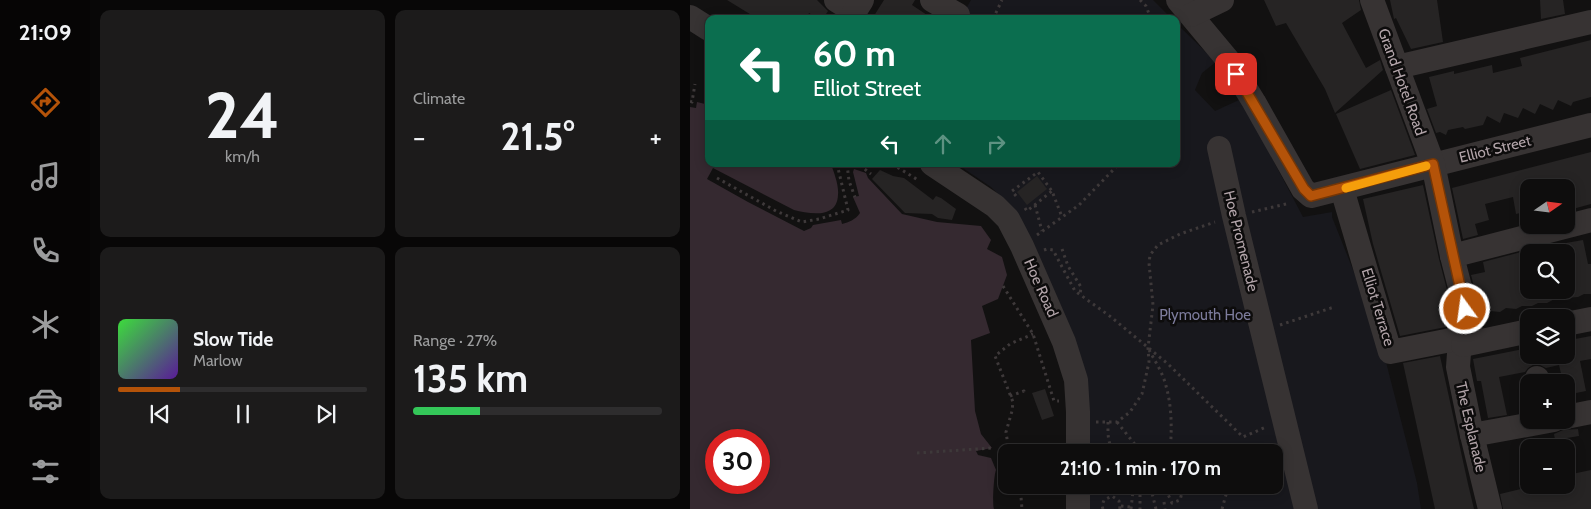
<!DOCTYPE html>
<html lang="en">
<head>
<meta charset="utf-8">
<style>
	body { margin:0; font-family:Cabin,sans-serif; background:#1c1b1b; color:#f1f3f6; height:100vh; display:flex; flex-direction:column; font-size:19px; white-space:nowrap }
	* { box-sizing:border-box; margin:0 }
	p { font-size:16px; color:#9b9c9d }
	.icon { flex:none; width:28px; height:28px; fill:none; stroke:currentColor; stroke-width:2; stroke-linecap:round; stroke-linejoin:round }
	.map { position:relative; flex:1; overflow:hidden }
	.panel { display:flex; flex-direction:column; gap:10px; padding:10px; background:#080707; width:600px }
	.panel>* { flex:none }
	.guide { position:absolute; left:15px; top:15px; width:475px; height:152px; border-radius:10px; box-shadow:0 2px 12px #0003,0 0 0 1px #2e2d2e; background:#0b6e4f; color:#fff; overflow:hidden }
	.needle { width:32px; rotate:76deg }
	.fabs { position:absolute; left:830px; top:179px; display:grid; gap:10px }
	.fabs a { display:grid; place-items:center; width:55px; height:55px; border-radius:10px; background:#0e0d0d; box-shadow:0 2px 12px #0003,0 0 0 1px #2e2d2e; font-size:25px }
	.speed { position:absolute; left:15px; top:429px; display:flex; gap:10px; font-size:25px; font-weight:700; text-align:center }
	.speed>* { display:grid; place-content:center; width:65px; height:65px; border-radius:50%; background:#0e0d0d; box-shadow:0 2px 12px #0003,0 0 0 1px #2e2d2e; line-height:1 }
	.speed .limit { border:8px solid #d22; background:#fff; color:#111 }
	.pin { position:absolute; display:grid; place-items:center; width:42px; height:42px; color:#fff; margin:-21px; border-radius:10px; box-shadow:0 2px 8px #0006 }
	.me { position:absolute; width:55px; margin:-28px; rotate:346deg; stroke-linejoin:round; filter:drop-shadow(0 0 4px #0008) }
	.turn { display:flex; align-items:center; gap:18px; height:105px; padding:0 25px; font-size:22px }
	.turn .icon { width:65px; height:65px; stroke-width:2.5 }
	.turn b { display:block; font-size:35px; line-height:42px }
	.lanes { display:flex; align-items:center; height:48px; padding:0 25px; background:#0003; justify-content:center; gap:25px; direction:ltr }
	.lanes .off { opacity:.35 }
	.big { font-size:38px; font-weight:700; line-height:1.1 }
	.panel .card { flex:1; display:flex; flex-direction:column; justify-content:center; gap:8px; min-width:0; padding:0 18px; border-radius:10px; background:#1c1b1b }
	.panel .dial { align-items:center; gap:0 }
	.dial b { font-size:65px; line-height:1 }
	.song { display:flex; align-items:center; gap:15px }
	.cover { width:60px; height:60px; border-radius:8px; background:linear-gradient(135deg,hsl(120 70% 55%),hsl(270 70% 35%)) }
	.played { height:5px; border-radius:2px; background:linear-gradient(90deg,#b45309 25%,#2e2d2e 25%) }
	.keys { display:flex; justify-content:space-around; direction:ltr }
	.heat { display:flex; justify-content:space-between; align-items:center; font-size:28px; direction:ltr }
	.charge { height:8px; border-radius:4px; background:linear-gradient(90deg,#34c759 27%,#2e2d2e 0) }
	.panel .tiles { flex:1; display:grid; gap:10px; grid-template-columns:repeat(2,1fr) }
	.trip { position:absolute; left:308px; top:444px; width:285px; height:50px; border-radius:10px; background:#0e0d0d; box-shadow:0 2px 12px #0003,0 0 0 1px #2e2d2e; font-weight:700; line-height:50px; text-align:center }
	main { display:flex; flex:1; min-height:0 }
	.dock { display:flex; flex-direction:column; width:90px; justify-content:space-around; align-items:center; background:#060505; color:#9b9c9d }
	.dock .icon { width:35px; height:35px }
	.dock .on { color:#b45309 }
	.dock b { font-size:22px; color:#f1f3f6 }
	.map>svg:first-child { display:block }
</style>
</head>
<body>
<main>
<nav class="dock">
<b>21:09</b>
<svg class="icon on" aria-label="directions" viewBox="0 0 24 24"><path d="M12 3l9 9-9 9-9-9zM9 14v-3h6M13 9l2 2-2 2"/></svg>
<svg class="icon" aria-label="music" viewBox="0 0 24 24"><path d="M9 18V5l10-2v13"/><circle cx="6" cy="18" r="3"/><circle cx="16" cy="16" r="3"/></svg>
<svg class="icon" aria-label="phone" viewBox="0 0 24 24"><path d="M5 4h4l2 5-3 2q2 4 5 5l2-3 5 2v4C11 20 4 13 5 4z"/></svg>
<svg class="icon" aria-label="climate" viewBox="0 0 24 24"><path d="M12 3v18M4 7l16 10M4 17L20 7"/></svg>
<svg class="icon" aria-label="car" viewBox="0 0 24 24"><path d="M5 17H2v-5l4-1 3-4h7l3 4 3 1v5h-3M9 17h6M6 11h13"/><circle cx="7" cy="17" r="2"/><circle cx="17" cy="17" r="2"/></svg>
<svg class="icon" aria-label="filters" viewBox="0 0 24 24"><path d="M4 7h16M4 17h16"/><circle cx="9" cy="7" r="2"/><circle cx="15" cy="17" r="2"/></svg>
</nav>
<section class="panel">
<div class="tiles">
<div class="card dial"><b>24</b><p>km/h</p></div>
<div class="card"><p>Climate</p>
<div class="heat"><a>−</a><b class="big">21.5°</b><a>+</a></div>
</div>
<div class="card">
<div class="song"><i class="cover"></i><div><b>Slow Tide</b><p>Marlow</p></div></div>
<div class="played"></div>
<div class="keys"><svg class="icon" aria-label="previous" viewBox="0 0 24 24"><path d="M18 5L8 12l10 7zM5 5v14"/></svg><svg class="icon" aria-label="pause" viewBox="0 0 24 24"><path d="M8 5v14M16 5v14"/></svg><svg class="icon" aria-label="next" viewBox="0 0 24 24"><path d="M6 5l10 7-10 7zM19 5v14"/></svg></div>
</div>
<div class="card"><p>Range · 27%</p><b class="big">135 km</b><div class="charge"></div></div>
</div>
</section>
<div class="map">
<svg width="901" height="509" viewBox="0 0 901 509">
	<rect width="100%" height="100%" fill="#121111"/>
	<g fill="#18181d">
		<polygon points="281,0 463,0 482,19 270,19"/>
		<polygon points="486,23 526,62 512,73 505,90 525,111 551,99 613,217 642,212 642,217 683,320 696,362 727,483 731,509 396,509 397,485 584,485 584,452 396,452 324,210 301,187 267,164 486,164"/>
	</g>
	<path fill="#352930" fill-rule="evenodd" d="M7,102L19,105V164H141C144,173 149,185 148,195C147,219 120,214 104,210L23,168L17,179L58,202L114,231L121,228L123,225L151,220L152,224C159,222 165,220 170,213L163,197L169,196L163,172L164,169L176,173L178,178L212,214L247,222L291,226L301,240L297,249L312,257L317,275L308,299L292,306L300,333L281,340L285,411L291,434L302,448L286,451L288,455L301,458L306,470C304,474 302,505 304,509H0V107L6,108ZM26,440H69V482H26Z"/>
	<g fill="#262424">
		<polygon points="37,0 127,0 138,11 133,19 129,19 119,13 116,19 68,19"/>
		<polygon points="194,0 225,0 222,5 243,19 182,19"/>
		<polygon points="574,0 669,0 671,10 652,23 676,68 690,60 693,70 645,113 635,89 596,23 586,26"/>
		<polygon points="700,0 747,0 753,42 721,49 706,18 704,19"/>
		<polygon points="850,0 873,0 875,14 851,19"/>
		<polygon points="901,40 901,97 883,102 881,106 868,100 863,110 850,104 845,114 833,108 828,118 814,113 810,123 797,116 793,125 775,129 773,127 758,130 756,135 750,132 746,133 737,109 747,106 739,77 764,71 764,74 802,65 803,73 832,66 830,58"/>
		<polygon points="701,90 725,155 670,169 646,114"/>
		<polygon points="901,152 901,204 879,210 876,199 876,188 839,188 839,211 826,214 823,197 795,204 799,220 785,224 788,235 773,239 762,188"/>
		<polygon points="190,170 203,176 214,178 243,200 246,196 251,198 266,209 262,220 248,218 242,214 215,213 182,179"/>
		<polygon points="347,176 357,189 337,205 327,192"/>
		<polygon points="733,185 749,259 766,325 710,336 683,244 673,199"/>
		<polygon points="893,240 898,264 901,264 901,294 894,294 888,297 876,298 876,293 857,303 848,303 842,306 832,306 826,309 816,308 810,312 800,311 791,314 781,275 795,272 793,262 839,250 839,290 876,290 876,243"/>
		<polygon points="884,336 885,339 901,336 901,359 890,361 896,391 876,395 876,382 873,382 869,365 856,368 850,365 843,365 838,368 835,372 809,377 817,415 798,418 791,381 787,381 783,359 839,348 839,355 876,355 876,337"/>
		<polygon points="750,356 778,484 784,509 745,509 713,363"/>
		<polygon points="355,389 364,416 352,420 342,393"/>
		<polygon points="888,429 889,436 865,440 864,434 873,430"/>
		<polygon points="901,470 901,509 813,509 810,494 847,485 885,485 882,474"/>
	</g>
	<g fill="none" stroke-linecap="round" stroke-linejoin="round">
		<g stroke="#3e393a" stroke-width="3" stroke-dasharray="2.5 4" stroke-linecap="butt">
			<polyline points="450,0 456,6 461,19"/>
			<polyline points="303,19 312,0"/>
			<polyline points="0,101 2,102 5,84"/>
			<polyline points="157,164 159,181 165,197"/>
			<polyline points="163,164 172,167 181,174"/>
			<polyline points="202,164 228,180"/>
			<polyline points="27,178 86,211 112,222 129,219 158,210 147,164"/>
			<polyline points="326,196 322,191 348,172 362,191 372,217"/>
			<polyline points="345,205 352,231"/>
			<polyline points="335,208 337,211 362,191"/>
			<polyline points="562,212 600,203"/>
			<polyline points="347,235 389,205 429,164"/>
			<polyline points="372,249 378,266 391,287 390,295"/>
			<polyline points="354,250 357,249 363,250 385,291 421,317 478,364 553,437 576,427"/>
			<polyline points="313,286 343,334 364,401 369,401"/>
			<polyline points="590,325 644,307"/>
			<path d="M459,350C465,361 473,373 476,386C482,407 482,430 480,452"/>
			<polyline points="320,396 334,391 335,395"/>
			<polyline points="406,422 427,422 440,412 452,394 459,362 458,348 463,305 459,263 460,255 468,245 490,234 525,222"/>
			<path d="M418,422C418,433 417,444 425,452"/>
			<polyline points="427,422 451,452"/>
			<polyline points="319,452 316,432 322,411 323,402 305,356 320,344 343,334"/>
			<polyline points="227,453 302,448"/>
			<polyline points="330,485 332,509"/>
			<polyline points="471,485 476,490 482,503 490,500 494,485"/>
			<polyline points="494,485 537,491 556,485"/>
			<polyline points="450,488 450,509"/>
			<polyline points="474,502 475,509"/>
			<polyline points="431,506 441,507"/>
			<polyline points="413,509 412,506 414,500 422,496 429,501 430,509"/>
			<polyline points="441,509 443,491 441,485"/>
			<polyline points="466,509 461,489 468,485"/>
			<polyline points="532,509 537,491"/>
		</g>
		<g stroke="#373333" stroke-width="24">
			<polyline points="146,0 165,12"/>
			<polyline points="242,0 268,15 265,19"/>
			<polyline points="488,0 538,60 564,102 613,189 621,196 901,125"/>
			<polyline points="682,0 743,164 762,256 780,326 776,337 769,353 768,367 782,435 800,509"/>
			<polyline points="501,15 532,0"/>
			<polyline points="0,17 19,29"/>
			<polyline points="160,19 172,0"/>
			<polyline points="707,67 901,22"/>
			<polyline points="529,148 544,216 616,509"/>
			<polyline points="242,164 305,206 318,219 332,246 374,342 386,380 388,412 388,452"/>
			<polyline points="652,189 700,352 776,337"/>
			<polyline points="762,256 901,220"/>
			<polyline points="876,324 901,319"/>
			<polyline points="773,345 839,331"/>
			<polyline points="847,378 848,382"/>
			<polyline points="876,417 901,412"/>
			<polyline points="782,435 864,420"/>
			<polyline points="388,509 388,485"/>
		</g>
	</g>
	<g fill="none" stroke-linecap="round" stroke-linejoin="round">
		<g stroke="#753606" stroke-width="12">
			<polyline id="route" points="546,74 614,189 621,196 743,164 775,309"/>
		</g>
		<use href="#route" stroke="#b45309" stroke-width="9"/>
		<polyline stroke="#f59e0b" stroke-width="9" points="656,188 736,166"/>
	</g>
	<g text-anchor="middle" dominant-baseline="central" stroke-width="5" stroke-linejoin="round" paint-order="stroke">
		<g font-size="15" fill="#b2a4a9" stroke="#0d0c0c">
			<text transform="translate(712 82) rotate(70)">Grand Hotel Road</text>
			<text transform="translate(805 149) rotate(-14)">Elliot Street</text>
			<text transform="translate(551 241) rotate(76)">Hoe Promenade</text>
			<text transform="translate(351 288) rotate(66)">Hoe Road</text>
			<text transform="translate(688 307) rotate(73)">Elliot Terrace</text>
			<text transform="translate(781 427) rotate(77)">The Esplanade</text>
		</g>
		<g font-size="15" fill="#7d7c9c" stroke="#0d0c0c">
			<text x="515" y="315">Plymouth Hoe</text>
		</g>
	</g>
</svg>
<div class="fabs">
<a><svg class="needle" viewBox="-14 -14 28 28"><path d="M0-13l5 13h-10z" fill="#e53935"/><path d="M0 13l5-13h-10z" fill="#9b9c9d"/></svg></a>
<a><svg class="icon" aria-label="search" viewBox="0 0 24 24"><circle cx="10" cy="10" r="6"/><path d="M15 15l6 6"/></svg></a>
<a><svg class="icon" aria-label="layers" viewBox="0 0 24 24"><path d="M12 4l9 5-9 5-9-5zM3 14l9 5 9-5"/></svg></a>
<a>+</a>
<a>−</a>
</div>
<div class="speed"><div class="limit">30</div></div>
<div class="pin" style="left:546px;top:74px;background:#d93025"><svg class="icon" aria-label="arrive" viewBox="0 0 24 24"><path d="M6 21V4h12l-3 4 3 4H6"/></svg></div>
<svg class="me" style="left:775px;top:309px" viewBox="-20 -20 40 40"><circle r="17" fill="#b45309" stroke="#fff" stroke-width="3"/><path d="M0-11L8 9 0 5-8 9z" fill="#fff"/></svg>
<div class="trip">21:10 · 1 min · 170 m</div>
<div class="guide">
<div class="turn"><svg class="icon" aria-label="left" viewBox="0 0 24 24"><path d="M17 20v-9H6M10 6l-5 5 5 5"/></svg><div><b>60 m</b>Elliot Street</div></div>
<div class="lanes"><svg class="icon" aria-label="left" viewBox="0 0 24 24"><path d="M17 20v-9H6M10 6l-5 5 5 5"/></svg><svg class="icon off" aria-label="ahead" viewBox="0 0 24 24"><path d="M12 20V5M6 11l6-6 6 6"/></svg><svg class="icon off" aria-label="right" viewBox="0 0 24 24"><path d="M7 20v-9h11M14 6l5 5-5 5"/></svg></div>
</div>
</div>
</main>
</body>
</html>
